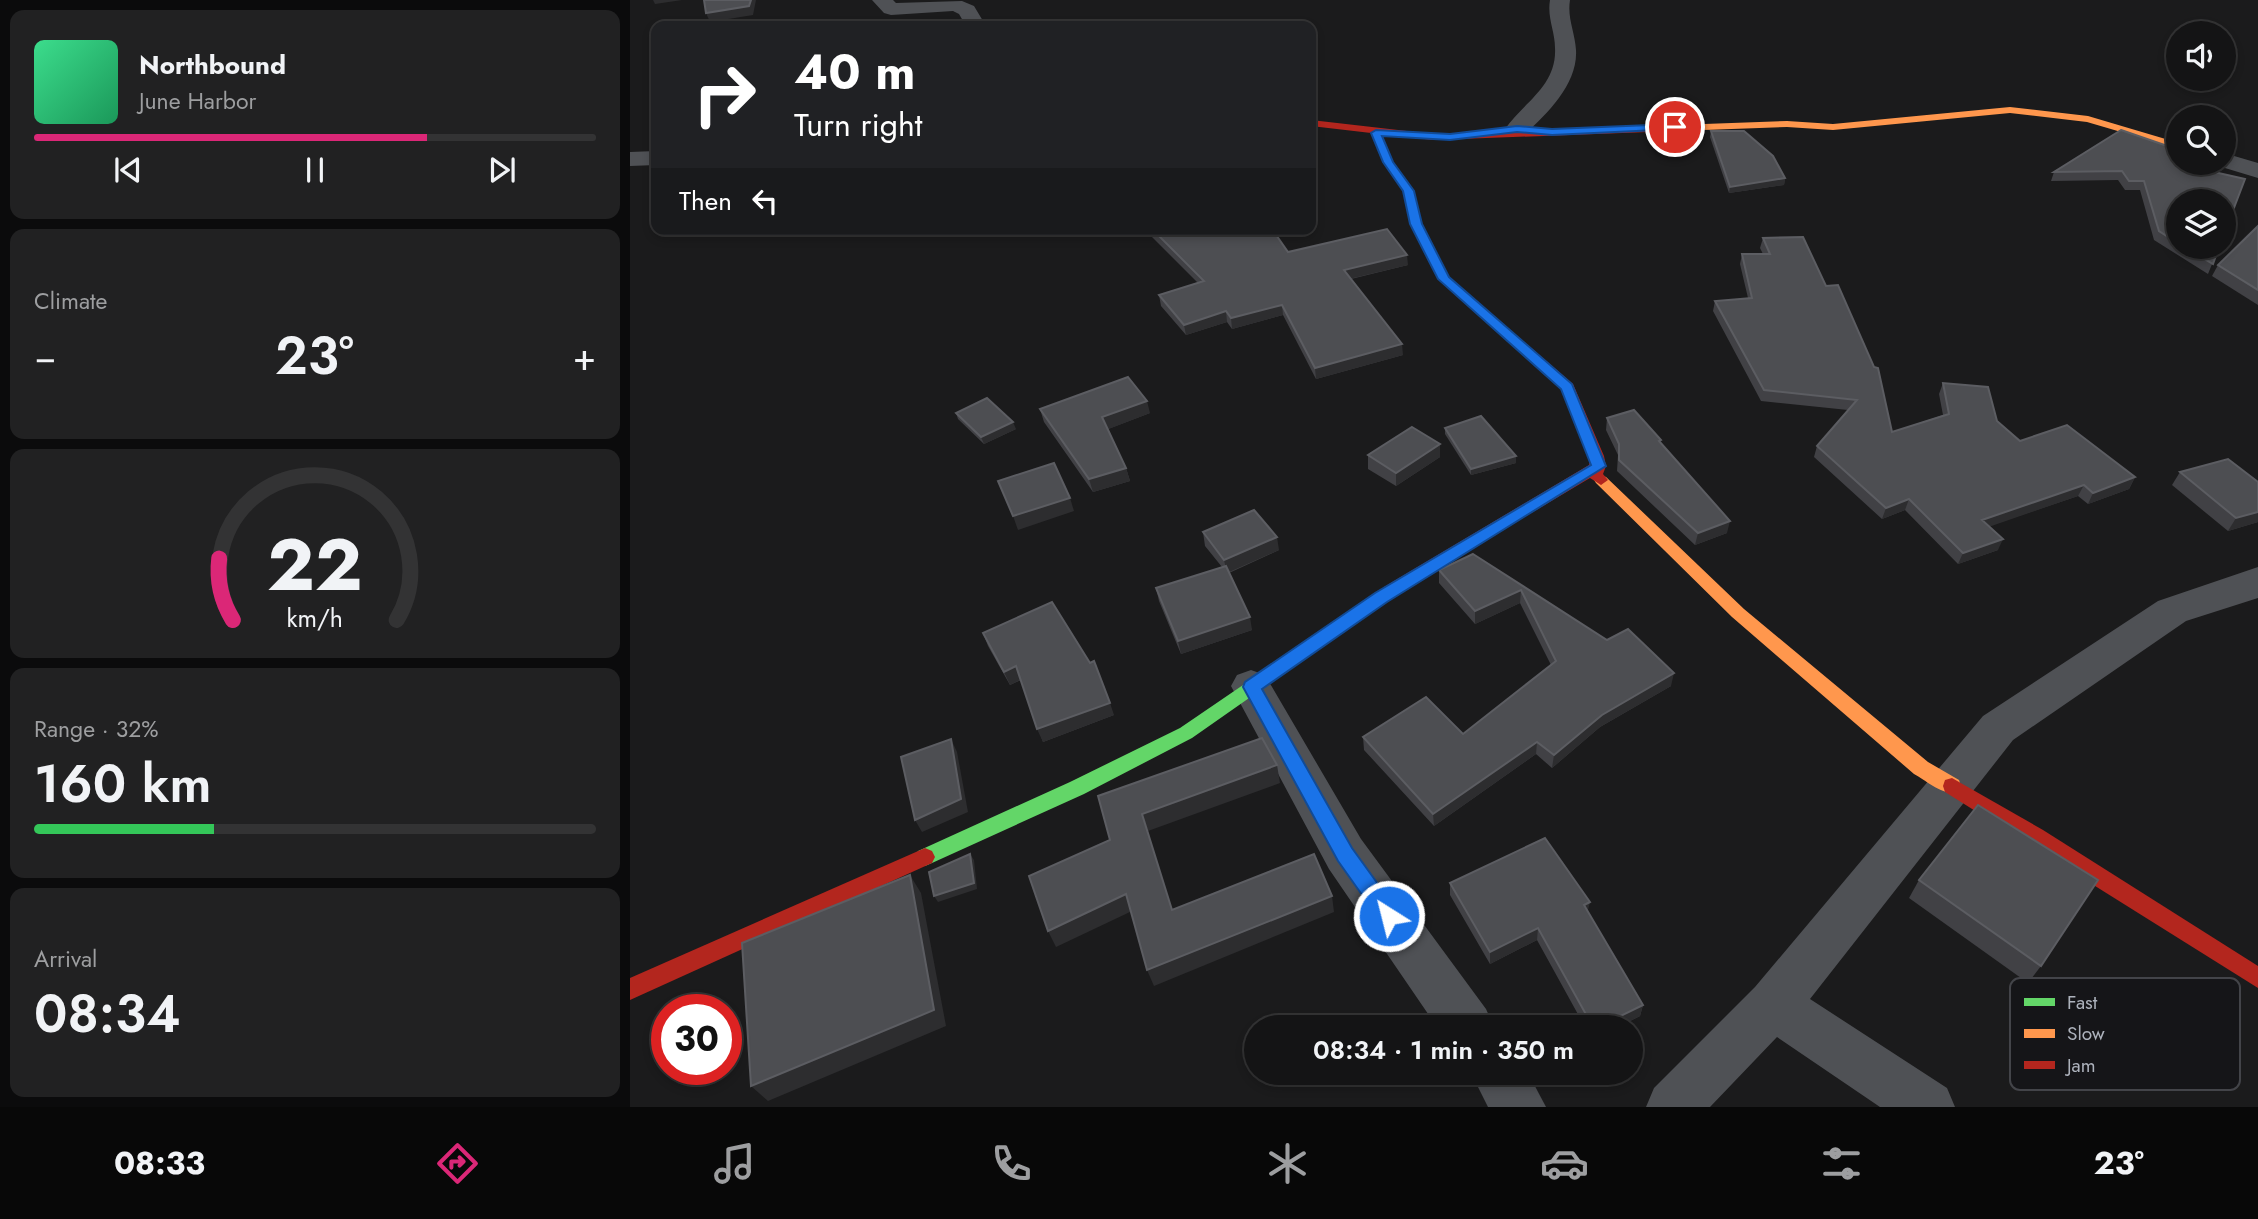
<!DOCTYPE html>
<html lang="en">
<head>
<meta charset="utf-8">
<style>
	body { margin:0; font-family:Jost,sans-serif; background:#212122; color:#f1f3f6; height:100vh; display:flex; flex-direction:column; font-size:26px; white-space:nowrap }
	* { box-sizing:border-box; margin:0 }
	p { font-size:23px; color:#9d9ea0 }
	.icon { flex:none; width:38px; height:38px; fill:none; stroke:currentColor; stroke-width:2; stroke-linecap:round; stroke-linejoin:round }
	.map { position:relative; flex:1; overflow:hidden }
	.panel { display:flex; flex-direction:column; gap:10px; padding:10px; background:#0b0b0c; width:630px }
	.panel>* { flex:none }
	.guide { position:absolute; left:21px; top:21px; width:665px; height:214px; border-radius:14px; box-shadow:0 4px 10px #0003,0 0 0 2px #333334; background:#202124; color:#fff; overflow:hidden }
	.controls { position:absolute; left:1536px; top:21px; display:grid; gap:14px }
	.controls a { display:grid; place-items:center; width:70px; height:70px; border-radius:50%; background:#141415; box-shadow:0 4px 10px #0003,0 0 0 2px #333334; font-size:35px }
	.speed { position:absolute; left:21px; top:994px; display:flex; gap:14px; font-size:35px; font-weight:700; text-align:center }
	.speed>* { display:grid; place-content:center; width:91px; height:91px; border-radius:50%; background:#141415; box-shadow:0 4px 10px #0003,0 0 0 2px #333334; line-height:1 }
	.speed .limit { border:10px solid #d22; background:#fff; color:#111 }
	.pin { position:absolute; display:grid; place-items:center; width:60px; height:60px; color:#fff; margin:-30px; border:4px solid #fff; border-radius:50%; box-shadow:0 2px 7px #0007 }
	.me { position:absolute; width:77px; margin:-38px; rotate:324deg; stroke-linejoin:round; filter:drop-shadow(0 0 5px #0008) }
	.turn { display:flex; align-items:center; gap:24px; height:147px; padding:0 28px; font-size:32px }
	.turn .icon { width:91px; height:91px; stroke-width:2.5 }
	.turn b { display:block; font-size:49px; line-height:60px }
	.then { display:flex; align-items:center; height:66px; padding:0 28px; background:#0003; gap:14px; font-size:26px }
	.big { font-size:52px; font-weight:600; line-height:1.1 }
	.panel .card { flex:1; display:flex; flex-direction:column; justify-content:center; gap:10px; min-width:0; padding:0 24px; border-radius:14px; background:#212122 }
	.panel .dial { align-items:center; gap:0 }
	.dial svg { height:182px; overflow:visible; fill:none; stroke:#333334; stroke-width:7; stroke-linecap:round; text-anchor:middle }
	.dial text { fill:#f1f3f6; stroke:none }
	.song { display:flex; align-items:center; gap:21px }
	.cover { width:84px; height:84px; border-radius:10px; background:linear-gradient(135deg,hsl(150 70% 55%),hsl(150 70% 35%)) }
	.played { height:7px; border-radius:4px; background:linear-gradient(90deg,#db2777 70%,#333334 70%) }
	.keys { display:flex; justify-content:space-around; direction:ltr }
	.heat { display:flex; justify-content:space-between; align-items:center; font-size:38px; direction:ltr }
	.charge { height:10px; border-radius:5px; background:linear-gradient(90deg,#34c759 32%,#333334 0) }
	.trip { position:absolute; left:614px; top:1015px; width:399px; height:70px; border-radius:35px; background:#141415; box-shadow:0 4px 10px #0003,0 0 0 2px #333334; font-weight:600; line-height:70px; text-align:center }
	.tabs { display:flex; height:112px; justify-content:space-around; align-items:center; background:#080808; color:#9d9ea0 }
	.tabs .icon { width:49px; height:49px }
	.tabs .on { color:#db2777 }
	.tabs b { font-size:32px; color:#f1f3f6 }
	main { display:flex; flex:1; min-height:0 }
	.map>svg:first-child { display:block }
</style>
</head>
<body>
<main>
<section class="panel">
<div class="card">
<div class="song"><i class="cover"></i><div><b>Northbound</b><p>June Harbor</p></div></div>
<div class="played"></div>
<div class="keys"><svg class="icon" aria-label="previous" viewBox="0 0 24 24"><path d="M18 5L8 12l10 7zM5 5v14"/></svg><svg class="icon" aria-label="pause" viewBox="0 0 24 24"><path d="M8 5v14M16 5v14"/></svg><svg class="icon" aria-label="next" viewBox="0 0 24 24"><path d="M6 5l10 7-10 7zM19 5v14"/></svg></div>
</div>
<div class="card"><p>Climate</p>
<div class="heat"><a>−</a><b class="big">23°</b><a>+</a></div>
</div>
<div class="card dial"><svg viewBox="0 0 100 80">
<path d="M14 69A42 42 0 1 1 86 69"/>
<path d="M14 69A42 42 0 0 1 8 42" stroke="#db2777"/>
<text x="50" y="56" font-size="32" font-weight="700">22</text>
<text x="50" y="72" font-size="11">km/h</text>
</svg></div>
<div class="card"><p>Range · 32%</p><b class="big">160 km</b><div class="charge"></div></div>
<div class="card"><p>Arrival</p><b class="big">08:34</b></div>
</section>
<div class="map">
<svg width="1628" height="1107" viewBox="0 0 1628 1107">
	<rect width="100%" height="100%" fill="#1b1b1c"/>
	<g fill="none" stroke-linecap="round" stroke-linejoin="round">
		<g fill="#4f5155" fill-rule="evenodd">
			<polygon points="242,0 263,0 266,3 332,1 344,6 356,26 336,26 329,14 323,11 261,15 254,13"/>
			<path d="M920,0H940C937,18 945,32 946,50C948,83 918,113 895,134H879L875,129C894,102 927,86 925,48C925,31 917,18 920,0Z"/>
			<polygon points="26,151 26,165 0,166 0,152"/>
			<polygon points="1594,153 1628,163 1628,178 1585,165 1584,163 1594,163"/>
			<polygon points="1628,567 1628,598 1556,621 1383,740 1180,999 1317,1088 1325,1107 1250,1107 1147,1037 1080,1107 1016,1107 1024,1088 1125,987 1353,716 1528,601"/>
			<polygon points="621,670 635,675 731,839 856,1009 864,1027 807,1027 699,869 601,686 607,675"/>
			<polygon points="841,1073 898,1073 916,1107 858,1107"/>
		</g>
		<polygon fill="#63d668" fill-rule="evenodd" points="760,585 766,587 768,591 766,595 562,738 454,794 302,863 295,866 288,863 285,857 288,851 440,782 550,728"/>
		<g fill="#ff974d" fill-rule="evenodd">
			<polygon points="1380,107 1458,116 1549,143 1549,149 1457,122 1380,113 1203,130 1157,127 1019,132 1014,129 1019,126 1157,121 1203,124"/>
			<path d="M971,475L976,477L1114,609L1298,762L1329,780L1331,786L1329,792C1314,797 1297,781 1284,774L1102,617L966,483L964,480Z"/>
		</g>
		<g fill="#b3261e" fill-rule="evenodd">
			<polygon points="681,120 803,134 1019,126 1024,129 1019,132 803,140 751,134 763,162 783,191 792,224 819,277 943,384 974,456 976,466 973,474 978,480 971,485 960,478 760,597 754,595 752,591 754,587 959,465 960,456 932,389 808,279 780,224 773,191 753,162 741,133 681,126"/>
			<polygon points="1322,778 1413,830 1628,966 1628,988 1315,792 1313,786 1315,780"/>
			<polygon points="295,848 302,851 305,857 302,863 0,1000 0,978"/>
		</g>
	</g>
	<g fill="#414145">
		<polygon points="1081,131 1155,178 1154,185 1099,193 1080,137"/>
		<polygon points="1549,163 1569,163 1567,166 1564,168 1549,201 1549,247 1589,247 1578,274 1524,240 1510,190 1495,190 1488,180 1421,181 1424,172"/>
		<polygon points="1628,226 1628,305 1582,276 1588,265"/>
		<polygon points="520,229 642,229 658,252 778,265 721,279 773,355 686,379 653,315 602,329 597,322 556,335 531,306 529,295 568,283 522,237"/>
		<polygon points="1133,238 1262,432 1313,415 1309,394 1313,383 1367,421 1390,441 1505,477 1499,489 1458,504 1448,496 1359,526 1368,550 1328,564 1275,510 1252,519 1184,457 1187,446 1218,410 1131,401 1083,311 1085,301 1118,298 1110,264 1112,254 1133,254 1130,248"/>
		<polygon points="410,409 520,413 478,429 496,468 500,481 463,492 414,422"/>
		<polygon points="326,413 386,429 354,444 328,419"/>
		<polygon points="977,418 1031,443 1097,533 1065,545 987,471 988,455 976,430"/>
		<polygon points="815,428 886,463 841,475 815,434"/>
		<polygon points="738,455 810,457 766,486 738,469"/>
		<polygon points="1550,472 1628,482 1628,522 1598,531 1542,485"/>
		<polygon points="573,532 649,550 599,573 622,630 551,654 529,601 526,588 592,567 575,546"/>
		<polygon points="843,554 1041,686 970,727 922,768 906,754 804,826 734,750 733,737 833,734 921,665 890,603 845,624 809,583 809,570"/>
		<polygon points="353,633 484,715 413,742 391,680 380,685 358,646"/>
		<polygon points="1289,880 1411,966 1398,983 1279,898"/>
		<polygon points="820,883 958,912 1013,1005 1010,1016 988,1027 955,1027 907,940 860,964 820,895"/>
	</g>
	<g fill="#2d2d2f">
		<polygon points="23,0 52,0 25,4"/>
		<polygon points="121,0 126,0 123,15 80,22 76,13"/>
		<polygon points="1558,163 1569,163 1567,166 1549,174 1553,165"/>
		<polygon points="1155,178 1154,185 1099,193 1100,187"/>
		<polygon points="777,255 778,265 715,280 714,270"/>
		<polygon points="652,305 653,315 602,329 601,318"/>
		<polygon points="596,311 597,322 556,335 554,325"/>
		<polygon points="772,344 773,355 686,379 685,368"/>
		<polygon points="517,401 520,413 476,430 472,417"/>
		<polygon points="383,422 386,429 354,444 351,437"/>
		<polygon points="810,444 810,457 766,486 766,473"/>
		<polygon points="886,456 886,463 841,475 841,469"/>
		<polygon points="496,468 500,481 463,492 459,479"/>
		<polygon points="1505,477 1499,489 1458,504 1463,493"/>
		<polygon points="1454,485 1448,496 1347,531 1352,520"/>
		<polygon points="440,498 444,511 388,530 383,516"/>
		<polygon points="1279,499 1275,510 1252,519 1256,508"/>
		<polygon points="1628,512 1628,522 1598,531 1606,518"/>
		<polygon points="1100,521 1097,533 1065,545 1068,533"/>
		<polygon points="647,537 649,550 597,573 594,560"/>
		<polygon points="1373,539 1368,550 1328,564 1333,553"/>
		<polygon points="891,590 890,603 845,624 845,611"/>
		<polygon points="620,617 622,630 551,654 548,641"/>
		<polygon points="386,666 392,679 380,685 374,672"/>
		<polygon points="1044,673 1041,686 970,727 922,768 924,755 972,715"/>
		<polygon points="480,703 484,715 413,742 407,729"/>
		<polygon points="321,739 327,752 338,812 292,832 285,820"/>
		<polygon points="907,742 906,754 804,826 803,814"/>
		<polygon points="647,765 650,783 518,831 512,814"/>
		<polygon points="340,854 344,860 347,889 308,902 304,896"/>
		<polygon points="280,875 291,893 316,1026 138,1101 121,1086"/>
		<polygon points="496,894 502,911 426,947 418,931"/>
		<polygon points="702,896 704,912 524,986 517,970"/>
		<polygon points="960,902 957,914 954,905"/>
		<polygon points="908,928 907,940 860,964 860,952"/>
		<polygon points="1013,1005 1010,1016 988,1027 968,1027"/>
	</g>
	<g fill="#4d4e52" stroke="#5c5d62" stroke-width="2">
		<polygon points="74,0 121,0 119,6 76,13"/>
		<polygon points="1491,130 1549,150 1549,163 1558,163 1553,165 1615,179 1594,234 1594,201 1549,201 1549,244 1529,231 1514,181 1499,181 1492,171 1424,172"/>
		<polygon points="1081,131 1114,131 1143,156 1155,178 1100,187"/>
		<polygon points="1628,226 1628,290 1588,265"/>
		<polygon points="522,229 642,229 658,252 757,229 777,255 714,270 772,344 685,368 652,305 601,318 596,311 554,325 529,295 574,281"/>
		<polygon points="1173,237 1196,286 1208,285 1244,367 1248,368 1262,432 1319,414 1313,383 1358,387 1367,421 1390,441 1437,425 1505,477 1463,493 1454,485 1352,520 1373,539 1333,553 1279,499 1256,508 1187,446 1227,400 1134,390 1085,301 1122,298 1112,254 1140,254 1133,238"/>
		<polygon points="1554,247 1589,247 1583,264"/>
		<polygon points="498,377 517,401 472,417 496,468 459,479 410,409"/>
		<polygon points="357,398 383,422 351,437 326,413"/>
		<polygon points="1004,410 1031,440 1029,441 1100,521 1068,533 989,460 989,444 977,418"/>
		<polygon points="851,416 886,456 841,469 815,428"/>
		<polygon points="782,427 810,444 766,473 738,455"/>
		<polygon points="1598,459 1628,482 1628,512 1606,518 1550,472"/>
		<polygon points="424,463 440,498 383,516 368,481"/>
		<polygon points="624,510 647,537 594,560 573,532"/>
		<polygon points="843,554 977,640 998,629 1044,673 972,715 924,755 907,742 803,814 733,737 796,697 833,734 926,661 891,590 845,611 809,570"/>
		<polygon points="596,566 620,617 548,641 526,588"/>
		<polygon points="422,602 460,663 464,661 480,703 407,729 386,666 374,672 353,633"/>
		<polygon points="632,738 647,765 512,814 542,910 684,854 702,896 517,970 496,894 418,931 399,876 480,840 468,796"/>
		<polygon points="321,739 331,799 285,820 271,757"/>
		<polygon points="1348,805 1468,880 1411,966 1289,880"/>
		<polygon points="915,838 960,902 954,905 1013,1005 968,1027 963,1027 908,928 860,952 820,883"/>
		<polygon points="340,854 344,883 304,896 299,872"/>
		<polygon points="280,875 304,1010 121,1086 112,943"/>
	</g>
	<polygon fill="#1a73e8" stroke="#114b97" stroke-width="2" points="1045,124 1048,129 922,135 887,132 820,140 752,136 763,162 784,191 792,224 819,277 942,384 976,466 757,602 632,689 722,848 766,909 769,916 766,923 759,925 752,923 708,861 613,687 615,682 745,593 961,465 931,389 808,279 780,224 773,191 753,162 741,133 746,130 820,134 887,126 922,129"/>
	<rect x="1380" y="978" width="230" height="112" rx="10" fill="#151518" stroke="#434449" stroke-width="2"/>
	<rect x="1394" y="998" width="31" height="8" fill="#63d668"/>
	<rect x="1394" y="1029" width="31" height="9" fill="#ff974d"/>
	<rect x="1394" y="1061" width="31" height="8" fill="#b3261e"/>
	<g font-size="19" fill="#adb2bc">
		<text x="1437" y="1009">Fast</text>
		<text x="1437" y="1040">Slow</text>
		<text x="1437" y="1072">Jam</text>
	</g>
</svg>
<div class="controls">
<a><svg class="icon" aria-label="sound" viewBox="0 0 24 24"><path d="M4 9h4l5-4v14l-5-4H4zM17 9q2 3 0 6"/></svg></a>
<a><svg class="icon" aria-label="search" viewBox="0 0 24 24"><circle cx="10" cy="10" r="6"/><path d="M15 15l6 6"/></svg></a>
<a><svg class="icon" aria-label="layers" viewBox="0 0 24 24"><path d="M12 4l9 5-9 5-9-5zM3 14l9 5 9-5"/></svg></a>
</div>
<div class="speed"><div class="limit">30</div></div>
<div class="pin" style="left:1045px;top:127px;background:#d93025"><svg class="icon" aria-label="arrive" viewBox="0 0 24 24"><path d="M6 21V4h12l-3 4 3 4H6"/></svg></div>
<svg class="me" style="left:759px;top:916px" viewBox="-20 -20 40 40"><circle r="17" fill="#1a73e8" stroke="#fff" stroke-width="3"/><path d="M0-11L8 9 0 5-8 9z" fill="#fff"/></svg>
<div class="trip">08:34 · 1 min · 350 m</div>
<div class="guide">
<div class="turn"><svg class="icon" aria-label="right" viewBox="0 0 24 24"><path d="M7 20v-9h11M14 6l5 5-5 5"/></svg><div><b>40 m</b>Turn right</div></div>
<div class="then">Then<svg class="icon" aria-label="left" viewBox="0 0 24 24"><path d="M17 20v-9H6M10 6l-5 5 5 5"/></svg></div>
</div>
</div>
</main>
<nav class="tabs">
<b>08:33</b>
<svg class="icon on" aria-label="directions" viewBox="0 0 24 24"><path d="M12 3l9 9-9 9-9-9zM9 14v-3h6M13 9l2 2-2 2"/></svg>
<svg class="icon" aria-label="music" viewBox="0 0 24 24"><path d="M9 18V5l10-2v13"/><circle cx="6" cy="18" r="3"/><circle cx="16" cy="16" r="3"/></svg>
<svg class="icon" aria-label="phone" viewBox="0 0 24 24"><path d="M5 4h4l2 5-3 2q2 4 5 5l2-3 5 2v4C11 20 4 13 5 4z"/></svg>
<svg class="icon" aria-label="climate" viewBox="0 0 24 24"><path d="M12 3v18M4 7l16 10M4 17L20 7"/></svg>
<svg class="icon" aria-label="car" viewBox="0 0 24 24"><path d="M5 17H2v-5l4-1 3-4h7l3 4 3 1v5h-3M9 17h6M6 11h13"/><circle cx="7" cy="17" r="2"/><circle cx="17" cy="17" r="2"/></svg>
<svg class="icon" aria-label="filters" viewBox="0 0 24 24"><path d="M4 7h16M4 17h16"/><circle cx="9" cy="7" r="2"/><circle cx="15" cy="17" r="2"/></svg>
<b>23°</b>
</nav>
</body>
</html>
